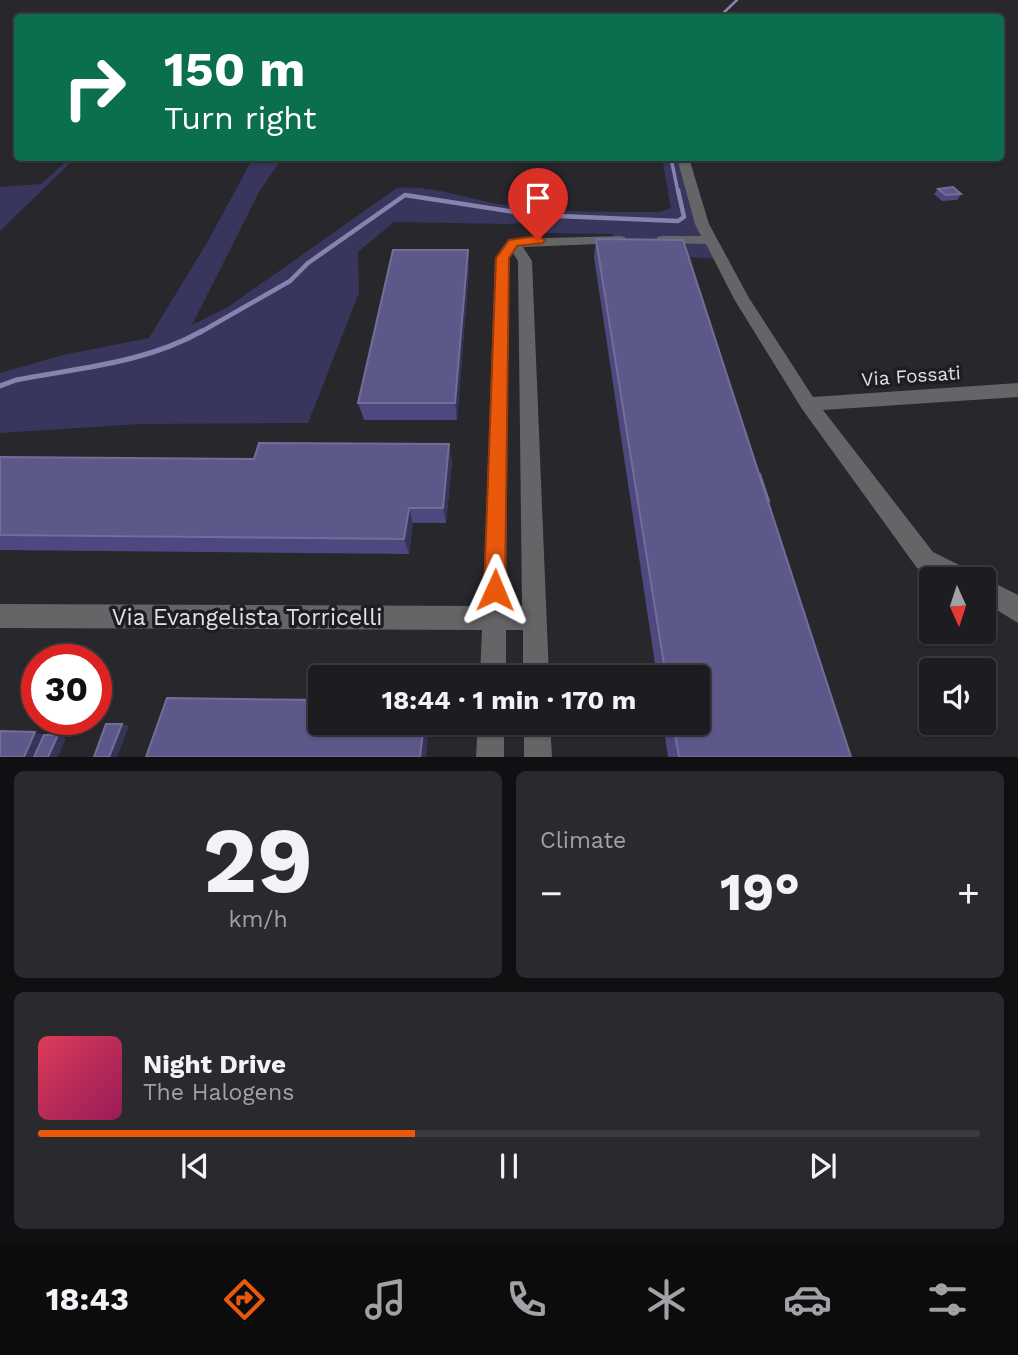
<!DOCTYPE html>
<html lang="en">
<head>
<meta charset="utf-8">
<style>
	body { margin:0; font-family:"Work Sans",sans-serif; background:#2a2a2e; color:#f1f3f6; height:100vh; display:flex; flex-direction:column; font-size:26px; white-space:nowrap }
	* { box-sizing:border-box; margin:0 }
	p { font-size:23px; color:#a0a2a5 }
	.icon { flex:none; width:38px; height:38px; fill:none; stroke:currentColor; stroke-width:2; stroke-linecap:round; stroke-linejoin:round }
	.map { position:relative; height:757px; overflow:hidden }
	.panel { display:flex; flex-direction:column; gap:14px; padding:14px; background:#101012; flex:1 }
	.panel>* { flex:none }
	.banner { position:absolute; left:14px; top:14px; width:990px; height:147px; border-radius:7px; box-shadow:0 2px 5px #0004,0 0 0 2px #3b3b3f; background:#0b6e4f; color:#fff; overflow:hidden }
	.needle { width:46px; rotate:177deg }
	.buttons { position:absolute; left:919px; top:567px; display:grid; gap:14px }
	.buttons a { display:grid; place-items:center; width:77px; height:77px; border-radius:7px; background:#1d1d21; box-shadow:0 2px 5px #0004,0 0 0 2px #3b3b3f; font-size:35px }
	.speed { position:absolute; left:21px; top:644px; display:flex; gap:14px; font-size:35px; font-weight:700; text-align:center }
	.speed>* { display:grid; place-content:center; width:91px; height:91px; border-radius:50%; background:#1d1d21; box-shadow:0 2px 5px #0004,0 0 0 2px #3b3b3f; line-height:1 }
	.speed .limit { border:10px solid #d22; background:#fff; color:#111 }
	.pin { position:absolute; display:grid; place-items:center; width:60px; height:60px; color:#fff; margin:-72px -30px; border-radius:50% 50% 50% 0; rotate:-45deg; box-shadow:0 0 7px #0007 }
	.pin .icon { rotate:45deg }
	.me { position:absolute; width:77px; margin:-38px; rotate:1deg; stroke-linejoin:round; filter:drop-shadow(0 0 5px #0008) }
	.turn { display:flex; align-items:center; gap:24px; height:147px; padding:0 35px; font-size:32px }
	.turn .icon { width:91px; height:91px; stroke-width:2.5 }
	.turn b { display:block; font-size:49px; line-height:60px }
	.big { font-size:52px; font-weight:700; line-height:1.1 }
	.panel .widget { flex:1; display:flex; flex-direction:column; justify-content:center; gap:10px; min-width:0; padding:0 24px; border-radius:10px; background:#2a2a2e }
	.panel .dial { align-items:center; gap:0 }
	.dial b { font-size:91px; line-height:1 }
	.song { display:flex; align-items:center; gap:21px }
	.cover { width:84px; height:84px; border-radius:10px; background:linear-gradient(135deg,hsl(350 70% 55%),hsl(330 70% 35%)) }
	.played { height:7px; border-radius:4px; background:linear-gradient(90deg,#ea580c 40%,#3b3b3f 40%) }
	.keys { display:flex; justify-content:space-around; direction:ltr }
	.heat { display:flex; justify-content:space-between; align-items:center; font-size:38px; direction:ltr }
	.panel .tiles { flex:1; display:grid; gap:14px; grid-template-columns:1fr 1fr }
	.widget:last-child { grid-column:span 2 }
	.trip { position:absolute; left:308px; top:665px; width:402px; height:70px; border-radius:7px; background:#1d1d21; box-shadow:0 2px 5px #0004,0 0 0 2px #3b3b3f; font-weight:700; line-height:70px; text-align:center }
	.dock { display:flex; height:112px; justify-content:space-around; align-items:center; background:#0c0c0d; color:#a0a2a5 }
	.dock .icon { width:49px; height:49px }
	.dock .active { color:#ea580c }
	.dock b { font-size:32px; color:#f1f3f6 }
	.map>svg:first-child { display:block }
</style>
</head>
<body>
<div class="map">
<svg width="1018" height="757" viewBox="0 0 1018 757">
	<rect width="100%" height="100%" fill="#27272c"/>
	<g fill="#39365d">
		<polygon points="70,158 75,158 0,231 0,187 41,184"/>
		<path d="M253,158H282L259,192L192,325L228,307L397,188C432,185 464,198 498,204C551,213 607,212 660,212L671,208L662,158H683L697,213L721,259L617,253L613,234L545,233L525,222L511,224L394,222L358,252L359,293L308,423L140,424L0,433V373L63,355L149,338L208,241Z"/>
	</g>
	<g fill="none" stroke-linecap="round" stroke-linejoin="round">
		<polyline stroke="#8684af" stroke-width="2.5" points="718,18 737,0"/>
		<polyline stroke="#8684af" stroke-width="3.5" points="671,158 678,192"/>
		<polyline stroke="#8684af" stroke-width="4.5" points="199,333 290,281 308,263 405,195 534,215 678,221 684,217 678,190"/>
		<path stroke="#8684af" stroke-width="5" d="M0,386L16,380C78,368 146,363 202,331"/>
		<g fill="#656567" fill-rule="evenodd">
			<polygon points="677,158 689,158 709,224 749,298 813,397 1018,383 1018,397 823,410 933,552 971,571 974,579 940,579 917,568 802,409 734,299 706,244 657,243 657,237 662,236 701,236 695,224"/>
			<path d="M620,236L625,237V243L523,247L532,261L549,677H523V630H506V677H480L482,630L0,628V604L483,606L495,258L508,240L513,239ZM513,253L518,261L522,606H506L509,258Z"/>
			<polygon points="984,578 1018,595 1018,623 984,602"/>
			<polygon points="478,723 504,723 504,757 476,757"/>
			<polygon points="524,723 550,723 552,757 524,757"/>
		</g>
	</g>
	<g fill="#4d487f">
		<polygon points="938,189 961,194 957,200 942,201 934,194"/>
		<polygon points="596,239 759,474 769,501 768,502 851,757 668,757 663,723 698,723 698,677 657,677 594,257"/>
		<polygon points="469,268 457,420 364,420 358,403"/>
		<polygon points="0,457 452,461 446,523 413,523 409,554 0,550"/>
	</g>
	<g fill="#373459">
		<polygon points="468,250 469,268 457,420 455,403"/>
		<polygon points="449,444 452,461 446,523 443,508"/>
		<polygon points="409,508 413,523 409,554 404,539"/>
		<polygon points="424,723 429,723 426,757 420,757"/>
		<polygon points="122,724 129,726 117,757 109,757"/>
		<polygon points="35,732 52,737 44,757 24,757"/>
		<polygon points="58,735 66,738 58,757 48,757"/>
	</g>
	<g fill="#5d588a" stroke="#726e98" stroke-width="2">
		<polygon points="953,187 961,194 946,195 938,189"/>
		<polygon points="596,239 683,240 851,757 679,757 673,723 698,723 698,677 666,677"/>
		<polygon points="393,250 468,250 455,403 358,403"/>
		<polygon points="259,443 449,444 443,508 409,508 404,539 0,535 0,457 254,459"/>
		<polygon points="759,474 760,474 769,501 768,501"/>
		<polygon points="167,698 320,700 320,723 424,723 420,757 146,757"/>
		<polygon points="106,724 122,724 109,757 94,757"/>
		<polygon points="0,731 35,732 24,757 0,757"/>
		<polygon points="44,735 58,735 48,757 34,757"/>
	</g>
	<polygon fill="#ea580c" stroke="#983908" stroke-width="2" points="538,236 545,240 543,243 517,246 509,258 505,590 502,597 495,600 487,597 484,590 496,258 509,240"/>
	<g text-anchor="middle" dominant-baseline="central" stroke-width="7" stroke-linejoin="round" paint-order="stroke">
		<g font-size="19" fill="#e2e2e5" stroke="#1e1e22">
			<text transform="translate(911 376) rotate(-4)">Via Fossati</text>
		</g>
		<g font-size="23" fill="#e2e2e5" stroke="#1e1e22">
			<text x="247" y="617">Via Evangelista Torricelli</text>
		</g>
	</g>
</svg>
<div class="buttons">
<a><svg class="needle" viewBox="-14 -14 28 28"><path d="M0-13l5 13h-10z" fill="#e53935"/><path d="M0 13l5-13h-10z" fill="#a0a2a5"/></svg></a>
<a><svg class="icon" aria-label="sound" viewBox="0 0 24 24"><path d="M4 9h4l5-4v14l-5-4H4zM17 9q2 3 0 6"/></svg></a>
</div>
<div class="speed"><div class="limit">30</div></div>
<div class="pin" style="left:538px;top:240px;background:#d93025"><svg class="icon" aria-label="arrive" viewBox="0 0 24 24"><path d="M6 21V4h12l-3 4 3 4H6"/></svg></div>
<svg class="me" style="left:495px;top:590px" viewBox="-20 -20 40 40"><path d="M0-17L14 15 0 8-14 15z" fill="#ea580c" stroke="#fff" stroke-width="4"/></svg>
<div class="trip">18:44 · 1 min · 170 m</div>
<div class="banner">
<div class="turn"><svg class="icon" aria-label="right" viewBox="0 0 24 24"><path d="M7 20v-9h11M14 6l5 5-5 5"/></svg><div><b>150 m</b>Turn right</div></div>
</div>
</div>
<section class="panel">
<div class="tiles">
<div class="widget dial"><b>29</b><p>km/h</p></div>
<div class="widget"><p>Climate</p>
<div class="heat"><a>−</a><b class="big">19°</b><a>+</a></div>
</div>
<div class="widget">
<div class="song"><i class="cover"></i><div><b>Night Drive</b><p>The Halogens</p></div></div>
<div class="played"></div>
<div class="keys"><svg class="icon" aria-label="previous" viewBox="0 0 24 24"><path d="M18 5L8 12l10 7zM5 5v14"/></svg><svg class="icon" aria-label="pause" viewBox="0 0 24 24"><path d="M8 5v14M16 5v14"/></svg><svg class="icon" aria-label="next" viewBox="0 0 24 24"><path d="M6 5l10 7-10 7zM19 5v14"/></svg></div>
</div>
</div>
</section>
<nav class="dock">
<b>18:43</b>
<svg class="icon active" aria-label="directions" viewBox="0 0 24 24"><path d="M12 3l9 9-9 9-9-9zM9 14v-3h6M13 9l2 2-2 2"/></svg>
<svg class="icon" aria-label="music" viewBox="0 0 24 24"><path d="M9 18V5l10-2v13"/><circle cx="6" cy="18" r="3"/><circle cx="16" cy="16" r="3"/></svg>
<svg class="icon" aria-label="phone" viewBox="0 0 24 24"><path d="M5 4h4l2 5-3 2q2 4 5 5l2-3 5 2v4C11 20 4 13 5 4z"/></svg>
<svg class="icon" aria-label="climate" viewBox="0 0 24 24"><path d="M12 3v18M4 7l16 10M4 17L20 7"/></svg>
<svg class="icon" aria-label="car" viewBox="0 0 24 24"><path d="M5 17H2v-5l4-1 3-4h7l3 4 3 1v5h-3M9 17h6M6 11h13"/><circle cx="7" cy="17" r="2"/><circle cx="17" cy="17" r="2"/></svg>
<svg class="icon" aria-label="filters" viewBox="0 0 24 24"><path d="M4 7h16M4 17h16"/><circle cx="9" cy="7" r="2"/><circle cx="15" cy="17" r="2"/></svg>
</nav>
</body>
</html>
